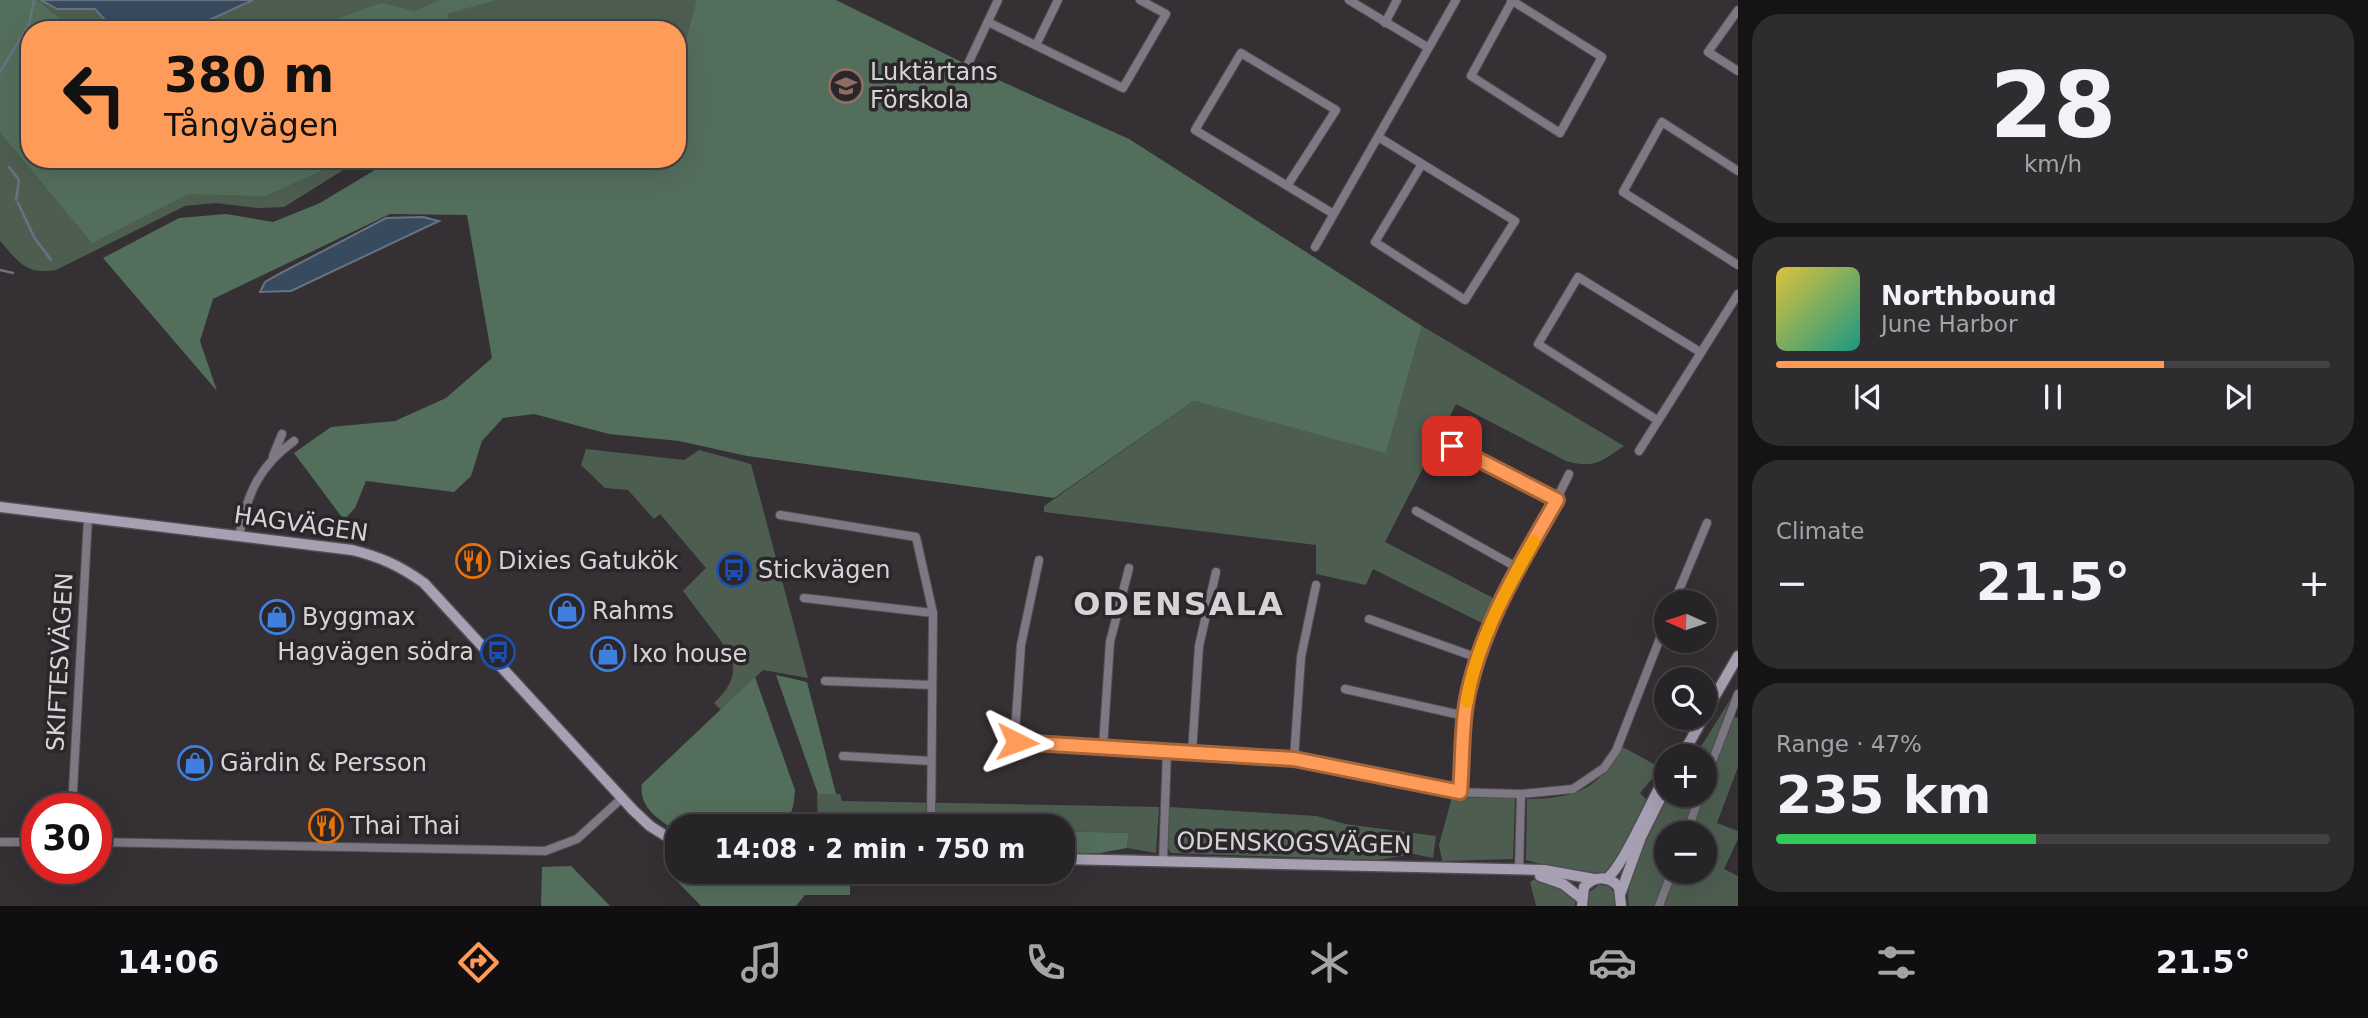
<!DOCTYPE html>
<html lang="en">
<head>
<meta charset="utf-8">
<style>
	body { margin:0; font-family:"DejaVu Sans",sans-serif; background:#2f2c2f; color:#f1f3f6; height:100vh; display:flex; flex-direction:column; font-size:26px; white-space:nowrap }
	* { box-sizing:border-box; margin:0 }
	p { font-size:23px; color:#a4a4a7 }
	.icon { flex:none; width:38px; height:38px; fill:none; stroke:currentColor; stroke-width:2; stroke-linecap:round; stroke-linejoin:round }
	.map { position:relative; flex:1; overflow:hidden }
	.drawer { display:flex; flex-direction:column; gap:14px; padding:14px; background:#151415; width:630px }
	.drawer>* { flex:none }
	.hud { position:absolute; left:21px; top:21px; width:665px; height:147px; border-radius:28px; box-shadow:0 7px 28px #0002,0 0 0 2px #434144; background:#fe9b58; color:#111; overflow:hidden }
	.needle { width:46px; rotate:273deg }
	.fabs { position:absolute; left:1654px; top:590px; display:grid; gap:14px }
	.fabs a { display:grid; place-items:center; width:63px; height:63px; border-radius:50%; background:#272427; box-shadow:0 7px 28px #0002,0 0 0 2px #434144; font-size:35px }
	.speed { position:absolute; left:21px; top:793px; display:flex; gap:14px; font-size:35px; font-weight:700; text-align:center }
	.speed>* { display:grid; place-content:center; width:91px; height:91px; border-radius:50%; background:#272427; box-shadow:0 7px 28px #0002,0 0 0 2px #434144; line-height:1 }
	.speed .limit { border:10px solid #d22; background:#fff; color:#111 }
	.pin { position:absolute; display:grid; place-items:center; width:60px; height:60px; color:#fff; margin:-30px; border-radius:14px; box-shadow:0 4px 10px #0006 }
	.me { position:absolute; width:77px; margin:-38px; rotate:93deg; stroke-linejoin:round; filter:drop-shadow(0 0 5px #0008) }
	.turn { display:flex; align-items:center; gap:24px; height:147px; padding:0 28px; font-size:32px }
	.turn .icon { width:91px; height:91px; stroke-width:2.5 }
	.turn b { display:block; font-size:49px; line-height:60px }
	.big { font-size:52px; font-weight:800; line-height:1.1 }
	.drawer .tile { flex:1; display:flex; flex-direction:column; justify-content:center; gap:10px; min-width:0; padding:0 24px; border-radius:28px; background:#2f2c2f }
	.drawer .dial { align-items:center; gap:0 }
	.dial b { font-size:91px; line-height:1 }
	.song { display:flex; align-items:center; gap:21px }
	.cover { width:84px; height:84px; border-radius:10px; background:linear-gradient(135deg,hsl(50 70% 55%),hsl(170 70% 35%)) }
	.played { height:7px; border-radius:4px; background:linear-gradient(90deg,#fe9b58 70%,#434144 70%) }
	.keys { display:flex; justify-content:space-around; direction:ltr }
	.heat { display:flex; justify-content:space-between; align-items:center; font-size:38px; direction:ltr }
	.charge { height:10px; border-radius:5px; background:linear-gradient(90deg,#34c759 47%,#434144 0) }
	.trip { position:absolute; left:665px; top:814px; width:410px; height:70px; border-radius:28px; background:#272427; box-shadow:0 7px 28px #0002,0 0 0 2px #434144; font-weight:800; line-height:70px; text-align:center }
	.menu { display:flex; height:112px; justify-content:space-around; align-items:center; background:#100e10; color:#a4a4a7 }
	.menu .icon { width:49px; height:49px }
	.menu .on { color:#fe9b58 }
	.menu b { font-size:32px; color:#f1f3f6 }
	main { display:flex; flex:1; min-height:0 }
	.map>svg:first-child { display:block }
</style>
</head>
<body>
<main>
<div class="map">
<svg width="1738" height="906" viewBox="0 0 1738 906">
	<rect width="100%" height="100%" fill="#343034"/>
	<g fill="#4d5e51">
		<path d="M0,0H740L677,155V30H30V159H361L284,207L258,208L215,203L185,206L56,270C25,275 19,262 0,241Z"/>
		<path d="M1422,326L1624,446C1600,462 1595,469 1566,461L1456,404L1385,542L1497,600L1484,624L1373,569L1366,585L1316,574V545L1044,512V506L1194,401L1386,452Z"/>
		<path d="M586,449L684,460L699,450L751,464L808,678L763,670L721,710L714,703C730,687 738,675 730,653L683,591L706,568L660,514L654,519L628,490L605,488L581,465Z"/>
		<polygon points="1730,700 1705,770 1704,756 1695,756"/>
		<polygon points="1733,716 1738,718 1738,767 1717,823 1738,831 1738,839 1724,869 1738,876 1738,906 1664,906 1677,872 1704,872 1704,833 1690,833"/>
		<path d="M1621,746L1661,768L1640,793L1647,800L1610,870C1586,881 1551,866 1526,860L1527,799C1576,798 1598,791 1621,746Z"/>
		<polygon points="817,794 840,794 842,801 1159,807 1156,853 1127,848 1129,833 1062,831 1062,826 818,826"/>
		<path d="M1667,795H1696L1682,833H1666L1668,872L1656,906H1629C1623,879 1652,818 1667,795Z"/>
		<polygon points="1452,797 1515,798 1513,859 1442,861 1439,845"/>
		<polygon points="1169,807 1317,816 1345,824 1436,836 1433,858 1414,854 1377,860 1171,853 1168,848"/>
		<polygon points="1535,879 1556,885 1575,900 1575,906 1536,906 1530,882"/>
		<polygon points="1599,885 1608,886 1614,892 1614,906 1588,906 1588,893"/>
	</g>
	<g fill="#546e5c">
		<polygon points="0,0 37,0 74,30 30,30 30,159 340,159 317,173 265,196 188,194 92,243 0,132"/>
		<polygon points="440,0 496,0 447,14 454,30 306,30 381,3 415,11"/>
		<polygon points="697,0 836,0 994,78 1129,139 1422,326 1386,453 1194,401 1054,498 747,456 679,441 609,434 534,414 503,418 482,441 471,476 454,492 366,481 355,508 344,520 294,453 331,427 395,421 446,398 492,358 467,215 390,214 213,299 200,341 217,391 103,258 179,218 226,214 273,222 320,203 393,159 677,159 677,52 686,39"/>
		<polygon points="776,675 807,682 836,794 818,794"/>
		<path d="M755,677L795,790C794,804 793,818 779,826H677V831C660,821 638,807 642,784Z"/>
		<polygon points="1062,831 1129,833 1127,848 1100,853 1062,853"/>
		<polygon points="571,866 610,906 541,906 542,867"/>
		<polygon points="689,872 850,872 850,895 805,895 796,906 701,906 671,875"/>
	</g>
	<g fill="#384a5e" stroke="#677382" stroke-width="2">
		<polygon points="41,0 253,0 187,30 124,30 107,22 95,9 57,9"/>
		<polygon points="423,217 439,221 291,291 260,292 265,282 281,273 386,218"/>
	</g>
	<g fill="none" stroke-linecap="round" stroke-linejoin="round">
		<g stroke="#677382" stroke-width="2.5">
			<polyline points="0,72 29,24 34,0"/>
			<polyline points="9,167 19,180 16,200"/>
			<polyline points="18,203 34,237 51,260"/>
			<polyline points="0,270 13,273"/>
		</g>
		<g stroke="#514d51" stroke-width="10">
			<g id="street">
				<polyline points="1349,0 1427,47"/>
				<polyline points="1511,0 1602,57 1560,133 1471,76 1512,1"/>
				<polyline points="1738,10 1708,52 1738,71"/>
				<polyline points="988,22 1123,88 1166,14 1140,0"/>
				<polyline points="1385,23 1397,0"/>
				<polyline points="1036,45 1058,0"/>
				<polyline points="967,66 998,0"/>
				<polyline points="1380,138 1515,221 1465,300 1375,242 1422,164"/>
				<polyline points="1738,171 1662,122 1623,192 1738,265"/>
				<polyline points="1287,186 1336,110 1241,53 1195,130 1332,213"/>
				<polyline points="1315,247 1456,0"/>
				<polyline points="1657,420 1538,344 1578,277 1700,352"/>
				<polyline points="1452,446 1557,500"/>
				<polyline points="1639,451 1738,294"/>
				<polyline points="273,456 282,434"/>
				<polyline points="1416,511 1518,568"/>
				<polyline points="780,515 916,537 933,613 931,826"/>
				<path d="M239,536C247,494 259,466 294,441"/>
				<polyline points="1039,560 1021,645 1015,733 1017,742 1294,759 1450,792 1521,794 1573,789 1604,768 1616,751 1666,623"/>
				<polyline points="804,598 933,613"/>
				<polyline points="1674,602 1707,523"/>
				<polyline points="1369,619 1478,658"/>
				<polyline points="825,681 932,685"/>
				<polyline points="1345,689 1465,716"/>
				<polyline points="1103,747 1110,642 1129,568"/>
				<polyline points="1192,753 1199,646 1216,572"/>
				<polyline points="843,756 931,761"/>
				<polyline points="1294,759 1301,657 1316,585"/>
				<polyline points="1704,783 1738,694"/>
				<path d="M1460,792C1462,757 1461,720 1469,686C1487,609 1536,544 1569,474"/>
				<polyline points="72,808 88,518"/>
				<polyline points="1687,833 1700,794"/>
				<polyline points="0,842 37,842"/>
				<polyline points="96,842 545,851 577,839 622,798"/>
				<polyline points="1163,862 1167,751"/>
				<polyline points="1519,869 1521,794"/>
				<polyline points="1659,906 1672,872"/>
			</g>
		</g>
		<g stroke="#514d51" stroke-width="13">
			<g id="secondary">
				<path d="M0,507L352,550C381,557 400,566 424,583L633,810L650,826L677,843"/>
				<polyline points="1704,715 1738,656"/>
				<polyline points="1682,756 1703,718"/>
				<polyline points="1062,859 1544,870 1594,879"/>
				<polyline points="1540,876 1563,884 1581,898"/>
				<path d="M1606,879C1623,868 1652,798 1666,776"/>
				<polyline points="1621,892 1641,837 1662,795"/>
				<path d="M1582,906L1584,887C1594,876 1608,875 1619,887L1621,906"/>
			</g>
		</g>
		<use href="#street" stroke="#7d7884" stroke-width="8"/>
		<use href="#secondary" stroke="#a7a0b3" stroke-width="10"/>
	</g>
	<g fill="none" stroke-linecap="round" stroke-linejoin="round">
		<g stroke="#a56539" stroke-width="18">
			<path id="route" d="M1017,742L1294,759L1460,792C1463,757 1461,719 1470,685C1486,619 1523,559 1557,500L1452,446"/>
		</g>
		<use href="#route" stroke="#fe9b58" stroke-width="12"/>
		<path stroke="#f59e0b" stroke-width="12" d="M1467,702C1475,645 1506,591 1534,541"/>
	</g>
	<defs>
		<g id="school-ring" transform="scale(1.75)"><circle r="9.5" fill="#2a262a" stroke="#8d6e63" stroke-width="1.5"/><path d="M0-5L7-2L0 1L-7-2ZM-4 1L0 2.5L4 1V4Q0 6-4 4Z" fill="#8d6e63"/></g>
		<g id="restaurant-ring" transform="scale(1.75)"><circle r="9.5" fill="#2a262a" stroke="#e8710a" stroke-width="1.5"/><path d="M-5-6h1v4h1v-4h1v4h1v-4h1v5L-1.5 .5V6h-2V.5L-5-1ZM5-6V6H3V1.5H1.5Q1.5-4 5-6Z" fill="#e8710a"/></g>
		<g id="bus-ring" transform="scale(1.75)"><circle r="9.5" fill="#2a262a" stroke="#1a4fb4" stroke-width="1.5"/><path d="M-5-6H5V4H4V6H2V4H-2V6H-4V4H-5ZM-3.5-4V0h7V-4ZM-3.5 1.2v1.5H-2V1.2ZM2 1.2v1.5H3.5V1.2Z" fill="#1a4fb4"/></g>
		<g id="shop-ring" transform="scale(1.75)"><circle r="9.5" fill="#2a262a" stroke="#3f7fe0" stroke-width="1.5"/><path d="M-5-2.5h2.3a2.7 3.5 0 0 1 5.4 0H5L5.5 6h-11ZM-1.5-2.5h3a1.5 2.3 0 0 0-3 0Z" fill="#3f7fe0"/></g>
	</defs>
	<g fill-rule="evenodd">
		<use href="#school-ring" x="846" y="86"/>
		<use href="#restaurant-ring" x="473" y="561"/>
		<use href="#bus-ring" x="734" y="570"/>
		<use href="#shop-ring" x="567" y="611"/>
		<use href="#shop-ring" x="277" y="617"/>
		<use href="#bus-ring" x="498" y="652"/>
		<use href="#shop-ring" x="608" y="654"/>
		<use href="#shop-ring" x="195" y="763"/>
		<use href="#restaurant-ring" x="326" y="826"/>
	</g>
	<g text-anchor="middle" dominant-baseline="central" stroke-width="7" stroke-linejoin="round" paint-order="stroke">
		<g font-size="24" fill="#d6d3d6" stroke="#2a262a" text-anchor="start">
			<text x="870" y="72">Luktärtans<tspan x="870" dy="28">Förskola</tspan></text>
			<text x="498" y="561">Dixies Gatukök</text>
			<text x="758" y="570">Stickvägen</text>
			<text x="592" y="611">Rahms</text>
			<text x="302" y="617">Byggmax</text>
			<text x="474" y="652" text-anchor="end">Hagvägen södra</text>
			<text x="632" y="654">Ixo house</text>
			<text x="220" y="763">Gärdin &amp; Persson</text>
			<text x="350" y="826">Thai Thai</text>
		</g>
		<g font-size="24" fill="#d6d3d6" stroke="#2a262a">
			<text transform="translate(301 524) rotate(8)">HAGVÄGEN</text>
			<text transform="translate(60 662) rotate(-87)">SKIFTESVÄGEN</text>
			<text transform="translate(1294 843) rotate(1)">ODENSKOGSVÄGEN</text>
		</g>
		<g font-size="32" font-weight="bold" letter-spacing="2" fill="#d6d3d6" stroke="#2a262a">
			<text x="1179" y="604">ODENSALA</text>
		</g>
	</g>
</svg>
<div class="fabs">
<a><svg class="needle" viewBox="-14 -14 28 28"><path d="M0-13l5 13h-10z" fill="#e53935"/><path d="M0 13l5-13h-10z" fill="#a4a4a7"/></svg></a>
<a><svg class="icon" aria-label="search" viewBox="0 0 24 24"><circle cx="10" cy="10" r="6"/><path d="M15 15l6 6"/></svg></a>
<a>+</a>
<a>−</a>
</div>
<div class="speed"><div class="limit">30</div></div>
<div class="pin" style="left:1452px;top:446px;background:#d93025"><svg class="icon" aria-label="arrive" viewBox="0 0 24 24"><path d="M6 21V4h12l-3 4 3 4H6"/></svg></div>
<svg class="me" style="left:1017px;top:742px" viewBox="-20 -20 40 40"><path d="M0-17L14 15 0 8-14 15z" fill="#fe9b58" stroke="#fff" stroke-width="4"/></svg>
<div class="trip">14:08 · 2 min · 750 m</div>
<div class="hud">
<div class="turn"><svg class="icon" aria-label="left" viewBox="0 0 24 24"><path d="M17 20v-9H6M10 6l-5 5 5 5"/></svg><div><b>380 m</b>Tångvägen</div></div>
</div>
</div>
<section class="drawer">
<div class="tile dial"><b>28</b><p>km/h</p></div>
<div class="tile">
<div class="song"><i class="cover"></i><div><b>Northbound</b><p>June Harbor</p></div></div>
<div class="played"></div>
<div class="keys"><svg class="icon" aria-label="previous" viewBox="0 0 24 24"><path d="M18 5L8 12l10 7zM5 5v14"/></svg><svg class="icon" aria-label="pause" viewBox="0 0 24 24"><path d="M8 5v14M16 5v14"/></svg><svg class="icon" aria-label="next" viewBox="0 0 24 24"><path d="M6 5l10 7-10 7zM19 5v14"/></svg></div>
</div>
<div class="tile"><p>Climate</p>
<div class="heat"><a>−</a><b class="big">21.5°</b><a>+</a></div>
</div>
<div class="tile"><p>Range · 47%</p><b class="big">235 km</b><div class="charge"></div></div>
</section>
</main>
<nav class="menu">
<b>14:06</b>
<svg class="icon on" aria-label="directions" viewBox="0 0 24 24"><path d="M12 3l9 9-9 9-9-9zM9 14v-3h6M13 9l2 2-2 2"/></svg>
<svg class="icon" aria-label="music" viewBox="0 0 24 24"><path d="M9 18V5l10-2v13"/><circle cx="6" cy="18" r="3"/><circle cx="16" cy="16" r="3"/></svg>
<svg class="icon" aria-label="phone" viewBox="0 0 24 24"><path d="M5 4h4l2 5-3 2q2 4 5 5l2-3 5 2v4C11 20 4 13 5 4z"/></svg>
<svg class="icon" aria-label="climate" viewBox="0 0 24 24"><path d="M12 3v18M4 7l16 10M4 17L20 7"/></svg>
<svg class="icon" aria-label="car" viewBox="0 0 24 24"><path d="M5 17H2v-5l4-1 3-4h7l3 4 3 1v5h-3M9 17h6M6 11h13"/><circle cx="7" cy="17" r="2"/><circle cx="17" cy="17" r="2"/></svg>
<svg class="icon" aria-label="filters" viewBox="0 0 24 24"><path d="M4 7h16M4 17h16"/><circle cx="9" cy="7" r="2"/><circle cx="15" cy="17" r="2"/></svg>
<b>21.5°</b>
</nav>
</body>
</html>
